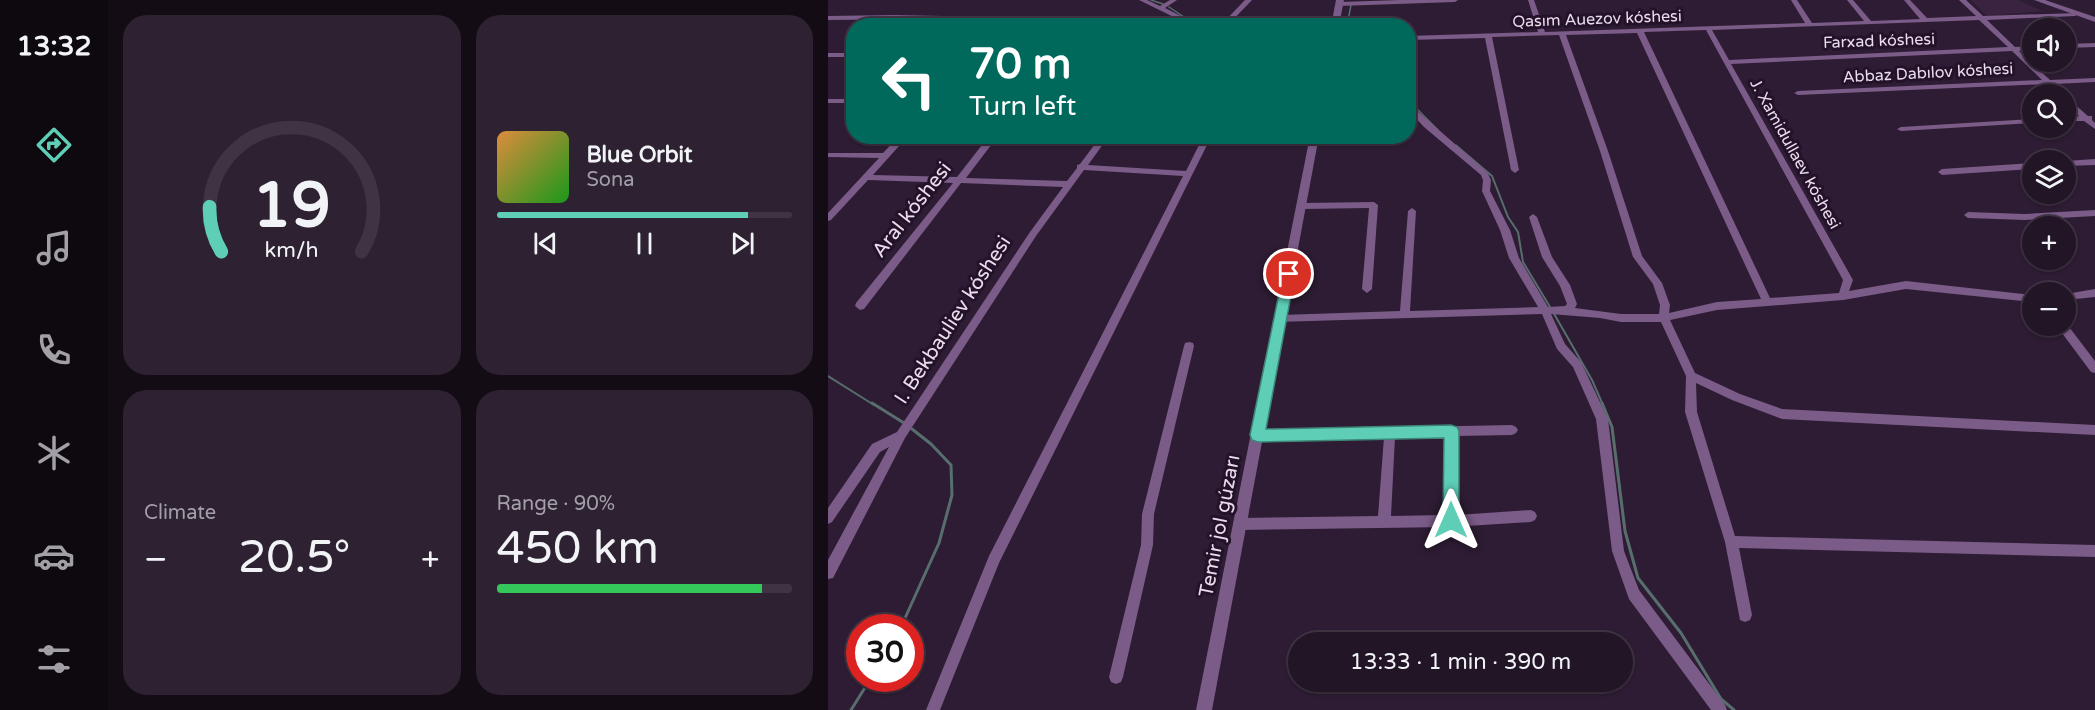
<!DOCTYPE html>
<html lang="en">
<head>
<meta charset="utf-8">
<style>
	body { margin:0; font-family:"Varela Round",sans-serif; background:#2e2232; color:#f1f3f6; height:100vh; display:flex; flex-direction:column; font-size:22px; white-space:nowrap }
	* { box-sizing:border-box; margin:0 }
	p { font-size:20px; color:#a29fa7 }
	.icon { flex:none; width:33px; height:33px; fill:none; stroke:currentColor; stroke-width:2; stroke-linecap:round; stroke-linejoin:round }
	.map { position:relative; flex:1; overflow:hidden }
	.drawer { display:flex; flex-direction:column; gap:15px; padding:15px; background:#130c15; width:720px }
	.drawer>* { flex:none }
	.banner { position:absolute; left:18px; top:18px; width:570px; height:126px; border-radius:24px; box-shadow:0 2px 4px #0004,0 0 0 2px #3f3443; background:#00695c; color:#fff; overflow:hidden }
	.buttons { position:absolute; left:1194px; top:18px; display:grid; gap:12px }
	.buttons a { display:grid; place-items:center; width:54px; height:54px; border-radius:50%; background:#221526; box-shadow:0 2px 4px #0004,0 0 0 2px #3f3443; font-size:30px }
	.speed { position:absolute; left:18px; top:614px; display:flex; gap:12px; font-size:30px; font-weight:700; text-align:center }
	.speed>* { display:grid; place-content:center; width:78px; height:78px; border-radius:50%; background:#221526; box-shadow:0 2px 4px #0004,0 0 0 2px #3f3443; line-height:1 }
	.speed .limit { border:9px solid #d22; background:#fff; color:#111 }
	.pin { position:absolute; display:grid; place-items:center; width:51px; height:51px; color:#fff; margin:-26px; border:3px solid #fff; border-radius:50%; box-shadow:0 2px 6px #0007 }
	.me { position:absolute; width:66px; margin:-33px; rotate:0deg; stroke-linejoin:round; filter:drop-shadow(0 0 4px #0008) }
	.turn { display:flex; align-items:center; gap:21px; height:126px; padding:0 24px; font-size:27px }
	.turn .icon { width:78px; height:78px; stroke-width:2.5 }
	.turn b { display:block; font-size:42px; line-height:51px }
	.big { font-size:45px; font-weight:600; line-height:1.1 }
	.drawer .widget { flex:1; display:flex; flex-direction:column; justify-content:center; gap:9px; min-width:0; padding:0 21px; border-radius:24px; background:#2e2232 }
	.drawer .dial { align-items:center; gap:0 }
	.dial svg { height:156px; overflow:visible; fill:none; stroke:#3f3443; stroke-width:7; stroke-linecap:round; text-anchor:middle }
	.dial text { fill:#f1f3f6; stroke:none }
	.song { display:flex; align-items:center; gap:18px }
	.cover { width:72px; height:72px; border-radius:9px; background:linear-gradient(135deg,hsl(30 70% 55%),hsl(120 70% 35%)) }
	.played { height:6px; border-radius:3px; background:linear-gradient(90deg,#5eceb7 85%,#3f3443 85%) }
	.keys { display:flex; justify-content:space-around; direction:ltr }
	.heat { display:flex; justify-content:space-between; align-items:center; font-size:33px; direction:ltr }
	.charge { height:9px; border-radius:4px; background:linear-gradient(90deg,#34c759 90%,#3f3443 0) }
	.drawer .tiles { flex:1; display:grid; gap:15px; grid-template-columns:repeat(2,1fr) }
	.trip { position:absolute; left:460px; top:632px; width:345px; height:60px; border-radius:30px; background:#221526; box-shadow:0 2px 4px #0004,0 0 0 2px #3f3443; font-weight:600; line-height:60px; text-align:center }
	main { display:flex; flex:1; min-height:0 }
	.dock { display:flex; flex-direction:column; width:108px; justify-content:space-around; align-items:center; background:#0e080f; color:#a29fa7 }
	.dock .icon { width:42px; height:42px }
	.dock .on { color:#5eceb7 }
	.dock b { font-size:27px; color:#f1f3f6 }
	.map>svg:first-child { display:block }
</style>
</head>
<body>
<main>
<nav class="dock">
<b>13:32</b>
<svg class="icon on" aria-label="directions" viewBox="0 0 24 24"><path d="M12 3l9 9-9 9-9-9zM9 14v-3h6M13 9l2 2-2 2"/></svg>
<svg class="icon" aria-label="music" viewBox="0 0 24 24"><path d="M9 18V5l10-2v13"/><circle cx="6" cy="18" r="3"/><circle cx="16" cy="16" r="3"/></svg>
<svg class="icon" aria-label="phone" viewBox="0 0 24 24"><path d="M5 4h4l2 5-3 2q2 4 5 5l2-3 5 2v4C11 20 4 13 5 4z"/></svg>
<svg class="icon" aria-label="climate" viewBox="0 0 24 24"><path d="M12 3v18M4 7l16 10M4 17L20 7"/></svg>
<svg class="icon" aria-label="car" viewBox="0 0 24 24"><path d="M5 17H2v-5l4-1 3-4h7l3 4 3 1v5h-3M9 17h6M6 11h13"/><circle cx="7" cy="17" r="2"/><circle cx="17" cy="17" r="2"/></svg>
<svg class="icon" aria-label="filters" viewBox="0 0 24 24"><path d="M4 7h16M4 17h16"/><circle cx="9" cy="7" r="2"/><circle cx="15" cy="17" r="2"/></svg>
</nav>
<section class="drawer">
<div class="tiles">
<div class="widget dial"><svg viewBox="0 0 100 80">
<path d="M14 69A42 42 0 1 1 86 69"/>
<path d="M14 69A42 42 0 0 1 8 46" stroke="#5eceb7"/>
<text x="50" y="56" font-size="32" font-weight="700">19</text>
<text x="50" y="72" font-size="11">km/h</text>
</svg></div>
<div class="widget">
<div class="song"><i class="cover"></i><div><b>Blue Orbit</b><p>Sona</p></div></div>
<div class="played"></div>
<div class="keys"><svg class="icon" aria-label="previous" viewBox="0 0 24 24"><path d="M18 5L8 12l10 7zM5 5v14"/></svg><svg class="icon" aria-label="pause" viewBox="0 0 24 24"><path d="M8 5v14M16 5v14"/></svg><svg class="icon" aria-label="next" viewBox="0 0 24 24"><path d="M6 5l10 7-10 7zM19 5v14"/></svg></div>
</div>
<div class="widget"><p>Climate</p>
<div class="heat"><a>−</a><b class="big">20.5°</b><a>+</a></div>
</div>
<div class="widget"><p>Range · 90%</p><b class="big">450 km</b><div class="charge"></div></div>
</div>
</section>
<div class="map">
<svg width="1267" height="710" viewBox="0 0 1267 710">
	<rect width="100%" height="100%" fill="#2d1c33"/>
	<polygon fill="#392340" points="1143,0 1190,0 1215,11 1159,16"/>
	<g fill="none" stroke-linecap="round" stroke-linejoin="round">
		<g stroke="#576e6d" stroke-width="1.5">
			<polyline points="323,0 335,4"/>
			<polyline points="341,7 356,17 391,25"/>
			<polyline points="519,26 523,5"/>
			<polyline points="580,100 610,130"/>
			<polyline points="628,145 662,174"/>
		</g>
		<g stroke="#576e6d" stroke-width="2">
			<polyline points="660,173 664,176 680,217 690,232 695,262 722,307"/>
			<polyline points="725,312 764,380 775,405"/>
			<polyline points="0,376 46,405"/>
		</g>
		<g stroke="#576e6d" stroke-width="3">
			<polyline points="44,403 76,423"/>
			<polyline points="774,403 784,427 797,531 810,578 853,633 893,699 906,710"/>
			<polyline points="73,627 111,543 124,495 123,465 103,444 84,429"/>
			<polyline points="23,710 43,678"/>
		</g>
		<g fill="#7b5b87" fill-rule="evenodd">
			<polygon points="311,0 319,0 332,6 342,0 349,0 337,8 373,26 364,26"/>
			<polygon points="417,0 424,0 399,26 392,26"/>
			<polygon points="572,0 630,0 627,2 511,6 508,4 511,2"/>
			<path d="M700,0H706L717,32L977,23L963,0H969L984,23L1036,21L1019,0H1025L1043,21L1092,19L1076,0H1082L1099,18L1148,16L1131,0H1138L1155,16L1249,13L1250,14L1247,16L1159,20L1187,47L1204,46V50L1191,51L1222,80L1267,78V82L1227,84L1236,94H1229L1219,84L970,95L966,93L970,91L1214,80L1184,51L903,64L1025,280L1021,291L1078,281L1204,295V302L1078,289L1015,300L889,310L842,320L867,373L912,394L954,409L1267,425V435L954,419L904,400L868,383L869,412L907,536L1267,545V557L911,548L924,615L922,620L917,622L912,620L897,542L857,412L858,376L833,322H793L772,318L723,314L737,344L753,362L780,419L796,551L811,590L897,705L899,710H883L801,599L784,551L768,419L745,367L729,349L714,314L449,322L448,319L449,316L453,315L572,311L580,211L584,208L588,211L582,311L710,307L681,258L672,230L654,191L655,180L653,175L596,127L580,110V103L659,172L663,180L662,191L682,230L691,258L720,307L737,306L739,304L732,286L714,257L701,217L705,214L709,217L724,257L742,285L749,304L747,308L793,314H831L832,305L825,284L805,257L772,151L731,35L664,37L691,170L687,173L683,170L657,38L580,40V36L710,32ZM1151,20L1180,47L901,60L884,30ZM878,30L1015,280L1011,293L942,298L816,32ZM809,33L933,299L889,302L841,313L842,305L834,283L814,256L780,151L738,35Z"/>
			<polygon points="66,15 165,17 267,26 232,26 99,19 0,20 0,16"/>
			<polygon points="1267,43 1267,47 1238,48 1238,44"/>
			<rect x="0" y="53" width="26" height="4"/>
			<polygon points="1238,97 1260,116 1264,116 1264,120 1267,123 1267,129 1256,121 1238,121 1238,117 1251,116 1238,103"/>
			<rect x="0" y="99" width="26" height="4"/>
			<polygon points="1204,119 1204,123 1073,131 1069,129 1073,127"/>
			<polygon points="71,136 80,136 45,175 129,177 161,136 170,136 138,178 239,181 249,168 249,165 252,164 273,136 281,136 260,165 358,171 375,137 390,136 381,141 171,563 112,710 98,710 161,556 355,176 256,170 208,236 77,438 5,578 0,579 0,560 61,447 52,452 4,522 0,524 0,508 44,444 69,432 202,232 235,187 133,183 36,309 32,310 27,306 28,303 125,183 40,180 3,220 0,221 0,213 51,158 0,157 0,153 55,153"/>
			<polygon points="1267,159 1267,165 1238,166 1238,161"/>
			<polygon points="1204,163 1204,169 1114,175 1110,172 1114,169"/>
			<polygon points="546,202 550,205 544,289 539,293 534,289 541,208 474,209 470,206 474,203"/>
			<polygon points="1267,210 1267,216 1197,220 1140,218 1136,215 1140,212 1197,214"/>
			<polygon points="1267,289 1267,297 1238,300 1238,294"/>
			<polygon points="1238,323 1267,361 1267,373 1263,372 1231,329 1230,326 1238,326"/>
			<polygon points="361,342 365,343 366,346 326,514 325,545 295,677 293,682 288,684 283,682 281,677 313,545 314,514 356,346 357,343"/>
			<path d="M684,425L688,427L690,430L688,433L684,435L629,436V515L703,510L707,512L709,516L707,520L703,522L623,527L412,530L408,528L406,524L408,520L412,518L550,516L556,437L430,440L426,438L424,435L426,432L430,430ZM617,436V515L563,516L567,437Z"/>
		</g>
		<g fill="#7b5b87" fill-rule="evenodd">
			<polygon points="508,0 516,0 511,26 503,26"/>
			<polygon points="1206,0 1217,0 1267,17 1267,22"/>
			<polygon points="482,136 491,136 384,710 368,710"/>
		</g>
	</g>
	<polygon fill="#5eceb7" stroke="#3d8677" stroke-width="1.5" points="461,269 467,274 438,429 623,425 629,427 631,431 631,520 629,526 623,528 617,526 615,520 616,438 430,442 424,440 422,435 455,274"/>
	<g text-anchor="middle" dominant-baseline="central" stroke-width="6" stroke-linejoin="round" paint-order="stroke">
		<g font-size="16" fill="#e9dded" stroke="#231229">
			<text transform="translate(769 19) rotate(-2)">Qasım Auezov kóshesi</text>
			<text transform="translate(1051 41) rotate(-2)">Farxad kóshesi</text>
			<text transform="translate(1100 73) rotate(-3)">Abbaz Dabılov kóshesi</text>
			<text transform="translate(967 154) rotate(61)">J. Xamidullaev kóshesi</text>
		</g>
		<g font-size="20" fill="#e9dded" stroke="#231229">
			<text transform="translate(84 210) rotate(-52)">Aral kóshesi</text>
			<text transform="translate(125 320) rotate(-57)">I. Bekbauliev kóshesi</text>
			<text transform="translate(392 526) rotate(-79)">Temir jol gúzarı</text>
		</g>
	</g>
</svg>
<div class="buttons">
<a><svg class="icon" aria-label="sound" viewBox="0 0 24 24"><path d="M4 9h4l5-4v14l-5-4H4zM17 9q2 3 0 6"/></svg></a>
<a><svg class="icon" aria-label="search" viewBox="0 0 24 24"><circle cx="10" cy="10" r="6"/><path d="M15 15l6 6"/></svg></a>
<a><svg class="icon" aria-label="layers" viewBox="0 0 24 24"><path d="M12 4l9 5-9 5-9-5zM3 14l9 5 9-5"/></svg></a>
<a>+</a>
<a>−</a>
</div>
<div class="speed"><div class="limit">30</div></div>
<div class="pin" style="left:461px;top:274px;background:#d93025"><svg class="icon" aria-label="arrive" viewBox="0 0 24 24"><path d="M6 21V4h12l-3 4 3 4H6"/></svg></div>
<svg class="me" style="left:623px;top:520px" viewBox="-20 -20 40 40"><path d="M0-17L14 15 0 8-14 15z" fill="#5eceb7" stroke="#fff" stroke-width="4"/></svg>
<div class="trip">13:33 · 1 min · 390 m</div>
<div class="banner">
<div class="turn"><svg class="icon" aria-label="left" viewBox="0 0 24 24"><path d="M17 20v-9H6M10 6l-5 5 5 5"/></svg><div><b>70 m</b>Turn left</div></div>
</div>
</div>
</main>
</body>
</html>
